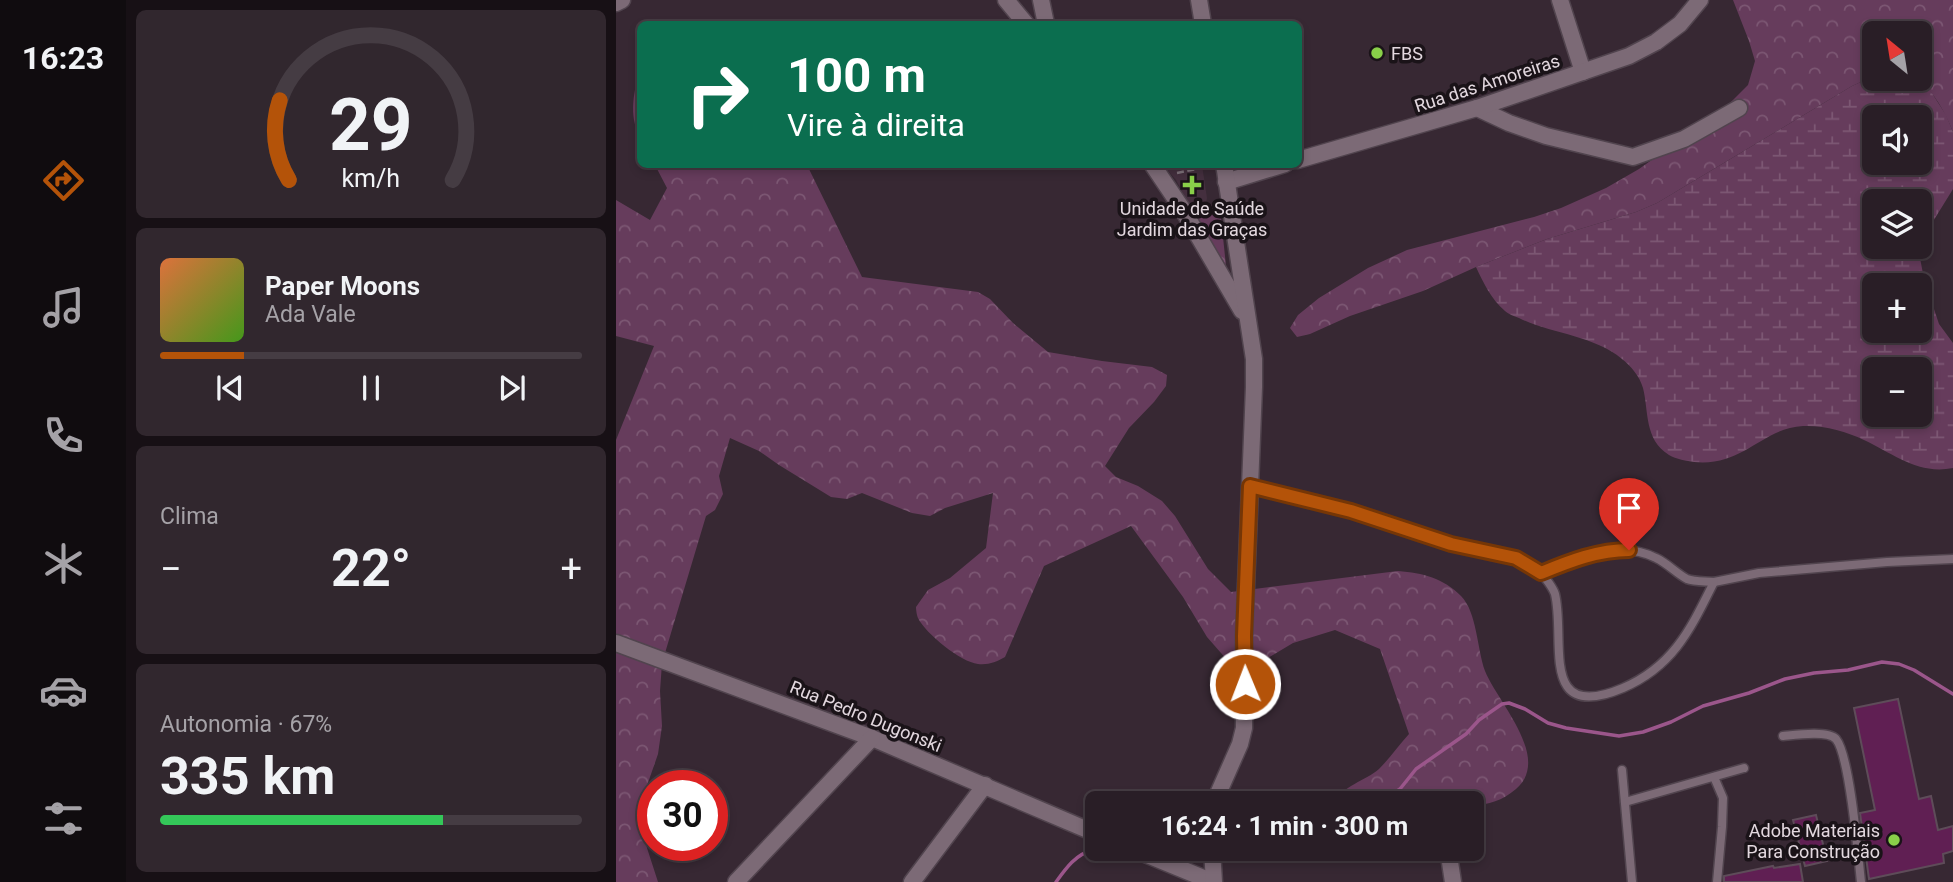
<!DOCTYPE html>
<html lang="pt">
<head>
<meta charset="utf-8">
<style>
	body { margin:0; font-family:Roboto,sans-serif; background:#31272e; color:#f1f3f6; height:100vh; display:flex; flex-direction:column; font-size:26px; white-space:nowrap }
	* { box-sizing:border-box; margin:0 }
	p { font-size:23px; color:#a5a2a7 }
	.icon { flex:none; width:38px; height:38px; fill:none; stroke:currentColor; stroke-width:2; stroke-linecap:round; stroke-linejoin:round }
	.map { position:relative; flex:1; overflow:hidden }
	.side { display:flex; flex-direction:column; gap:10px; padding:10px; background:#171015; width:490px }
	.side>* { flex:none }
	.top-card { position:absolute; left:21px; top:21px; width:665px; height:147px; border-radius:10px; box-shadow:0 4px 10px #0003,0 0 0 2px #453c43; background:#0b6e4f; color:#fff; overflow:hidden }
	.needle { width:46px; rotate:330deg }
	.controls { position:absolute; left:1246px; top:21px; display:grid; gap:14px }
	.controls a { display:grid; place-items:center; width:70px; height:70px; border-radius:10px; background:#291e26; box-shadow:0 4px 10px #0003,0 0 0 2px #453c43; font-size:35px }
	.speed { position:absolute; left:21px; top:770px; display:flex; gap:14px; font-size:35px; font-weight:700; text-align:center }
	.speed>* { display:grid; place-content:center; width:91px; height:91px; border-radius:50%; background:#291e26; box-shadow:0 4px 10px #0003,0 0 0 2px #453c43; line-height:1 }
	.speed .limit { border:10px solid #d22; background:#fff; color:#111 }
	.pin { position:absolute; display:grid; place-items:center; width:60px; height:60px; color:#fff; margin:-72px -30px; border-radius:50% 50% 50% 0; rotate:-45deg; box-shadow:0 0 7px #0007 }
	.pin .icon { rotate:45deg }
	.me { position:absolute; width:77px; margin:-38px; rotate:359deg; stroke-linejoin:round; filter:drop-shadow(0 0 5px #0008) }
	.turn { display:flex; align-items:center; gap:24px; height:147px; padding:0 35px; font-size:32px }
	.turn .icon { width:91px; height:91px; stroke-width:2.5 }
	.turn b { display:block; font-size:49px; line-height:60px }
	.big { font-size:52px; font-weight:700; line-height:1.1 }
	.side .card { flex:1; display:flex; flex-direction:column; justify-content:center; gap:10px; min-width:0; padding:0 24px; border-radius:10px; background:#31272e }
	.side .dial { align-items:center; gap:0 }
	.dial svg { height:182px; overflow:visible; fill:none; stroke:#453c43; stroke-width:7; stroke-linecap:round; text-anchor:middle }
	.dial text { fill:#f1f3f6; stroke:none }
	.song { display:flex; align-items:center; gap:21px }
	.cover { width:84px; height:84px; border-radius:10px; background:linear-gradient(135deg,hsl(20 70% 55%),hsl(100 70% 35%)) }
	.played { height:7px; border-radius:4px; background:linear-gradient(90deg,#b45309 20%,#453c43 20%) }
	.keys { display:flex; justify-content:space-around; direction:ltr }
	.heat { display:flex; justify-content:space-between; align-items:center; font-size:38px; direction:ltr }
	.charge { height:10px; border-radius:5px; background:linear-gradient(90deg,#34c759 67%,#453c43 0) }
	.trip { position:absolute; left:469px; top:791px; width:399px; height:70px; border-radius:10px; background:#291e26; box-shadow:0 4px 10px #0003,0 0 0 2px #453c43; font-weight:700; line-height:70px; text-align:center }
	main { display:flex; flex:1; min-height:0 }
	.dock { display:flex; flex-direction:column; width:126px; justify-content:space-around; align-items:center; background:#100c0f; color:#a5a2a7 }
	.dock .icon { width:49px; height:49px }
	.dock .on { color:#b45309 }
	.dock b { font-size:32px; color:#f1f3f6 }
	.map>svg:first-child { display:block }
</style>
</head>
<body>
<main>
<nav class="dock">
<b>16:23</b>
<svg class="icon on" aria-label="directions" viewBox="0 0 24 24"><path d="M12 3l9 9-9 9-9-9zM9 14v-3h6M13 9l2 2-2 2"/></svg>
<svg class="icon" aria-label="music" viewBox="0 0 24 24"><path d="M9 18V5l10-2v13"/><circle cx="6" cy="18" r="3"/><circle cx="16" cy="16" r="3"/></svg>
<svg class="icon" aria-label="phone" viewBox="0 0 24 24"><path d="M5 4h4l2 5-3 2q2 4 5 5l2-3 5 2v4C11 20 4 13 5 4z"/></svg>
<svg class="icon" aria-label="climate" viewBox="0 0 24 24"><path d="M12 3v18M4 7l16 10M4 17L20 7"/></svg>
<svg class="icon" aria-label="car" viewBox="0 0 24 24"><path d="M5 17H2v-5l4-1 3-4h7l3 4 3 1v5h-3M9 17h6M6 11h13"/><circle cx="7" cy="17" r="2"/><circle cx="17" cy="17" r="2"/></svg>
<svg class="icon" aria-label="filters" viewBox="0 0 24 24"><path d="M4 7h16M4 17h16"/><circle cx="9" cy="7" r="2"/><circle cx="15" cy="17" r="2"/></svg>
</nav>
<section class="side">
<div class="card dial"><svg viewBox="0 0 100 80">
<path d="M14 69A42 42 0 1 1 86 69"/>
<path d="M14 69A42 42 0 0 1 10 34" stroke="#b45309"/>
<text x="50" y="56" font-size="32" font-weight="700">29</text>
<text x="50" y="72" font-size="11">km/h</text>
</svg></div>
<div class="card">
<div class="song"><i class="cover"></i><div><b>Paper Moons</b><p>Ada Vale</p></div></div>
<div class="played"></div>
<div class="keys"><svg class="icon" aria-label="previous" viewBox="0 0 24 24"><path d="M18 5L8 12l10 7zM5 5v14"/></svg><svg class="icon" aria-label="pause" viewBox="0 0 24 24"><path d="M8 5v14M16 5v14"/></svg><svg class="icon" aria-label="next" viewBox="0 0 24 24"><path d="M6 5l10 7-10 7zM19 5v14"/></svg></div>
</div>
<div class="card"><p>Clima</p>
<div class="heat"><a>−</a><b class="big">22°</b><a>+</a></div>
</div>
<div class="card"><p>Autonomia · 67%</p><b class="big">335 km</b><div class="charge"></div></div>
</section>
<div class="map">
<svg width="1337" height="882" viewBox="0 0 1337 882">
	<defs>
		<pattern id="forest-crowns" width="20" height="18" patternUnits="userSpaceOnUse" patternTransform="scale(1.75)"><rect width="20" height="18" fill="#663c5c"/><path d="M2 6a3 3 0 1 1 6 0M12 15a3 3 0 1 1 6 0" fill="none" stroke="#7c5773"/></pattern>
		<pattern id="wetland-marsh" width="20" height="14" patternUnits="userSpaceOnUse" patternTransform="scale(1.75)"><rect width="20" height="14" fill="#663c5c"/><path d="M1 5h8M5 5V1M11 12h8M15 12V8" fill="none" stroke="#7c5773"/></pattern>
	</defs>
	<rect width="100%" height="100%" fill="#372833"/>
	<polygon fill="#442f3e" points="547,165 586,165 591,198 590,203 584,208 579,208 572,203 560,180"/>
	<g fill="url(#forest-crowns)">
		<path d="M1117,0H1337V132C1329,112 1319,93 1302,79H1304V33H1258V76L1236,86L1041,203L1020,212L931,239L860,267L807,291L734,316L694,334L681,337L674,328L682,315L703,298L752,268L791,250L918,217L945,208L990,188L1023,169L1109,108L1132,85L1139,61L1133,41Z"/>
		<path d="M24,69V137C12,115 18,92 24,69Z"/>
		<path d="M39,165H191L246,277L362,292L374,299L397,323L432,352L486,361L536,367L551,375L550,386L538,402L513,428L489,466L500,477L522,486L546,501L559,516L592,569L615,592L782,571C807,573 827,578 845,596C861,612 861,649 869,671C882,703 936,758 900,789C886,801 873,804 856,806V803H718C726,786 749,781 763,769C774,758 783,745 793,734L764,649L719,630L677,643L647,661L627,666L612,661L591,637L567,597L515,526L428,566L389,657C380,662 373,665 362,664C345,662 310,634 302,618C301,616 300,610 300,607L312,590L334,578L370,548L377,493L329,508L314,516L296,513L246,493L231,499L215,497L163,465L143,451L114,438L103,476L107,494L99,510L90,516L46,663L44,691L46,726L42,754L26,800L24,814L31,848L42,882H0V440L38,346L0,336V200L34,220L51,188Z"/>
		<polygon points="603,199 610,266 605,266 578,218"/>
	</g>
	<path fill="url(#wetland-marsh)" fill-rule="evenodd" d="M1258,76V79H1302L1312,87L1330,115L1337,132V189L1308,236L1304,258L1308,279L1323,324L1337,343V468C1302,475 1278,454 1248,440C1230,431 1207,425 1187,426C1146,428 1127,467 1078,462C1071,461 1060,459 1053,455C1028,439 1033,412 1027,388C1024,377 1015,366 1006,359C977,335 935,334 903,318C898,316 892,314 889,311C875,299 867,282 860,267L931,239L1020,212L1041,203L1236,86ZM1258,117H1304V163H1258ZM1258,201H1304V247H1258ZM1258,285H1304V331H1258ZM1258,369H1304V415H1258Z"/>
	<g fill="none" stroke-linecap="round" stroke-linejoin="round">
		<g stroke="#9b568b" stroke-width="3.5">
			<polyline points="758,803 769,799 784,789 800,769 850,734 863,720 886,704 893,703 909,709 932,723 950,728 1003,736 1027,732 1055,722 1087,706 1133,693 1169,679 1198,673 1232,670 1266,662 1283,664 1298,670 1337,694"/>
			<path d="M440,882C450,868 460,854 477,850"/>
		</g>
	</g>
	<g fill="#601f53" stroke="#5e4c59" stroke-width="2">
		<polygon points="1282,699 1303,799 1315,796 1322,830 1337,826 1337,851 1327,854 1328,863 1253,879 1244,813 1259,810 1238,708"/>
		<polygon points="1200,815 1211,861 1189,866 1177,820"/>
		<polygon points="1184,864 1187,882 1108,882 1108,876 1157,866 1158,868"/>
	</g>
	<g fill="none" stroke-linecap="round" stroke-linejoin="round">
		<g stroke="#51444e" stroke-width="11">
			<g id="service">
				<path d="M634,486C668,495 704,501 738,511C770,522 801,534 834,544C863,552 900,551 924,572C929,577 937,588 939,594C950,640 922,724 1007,688C1058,666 1075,628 1098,582L1143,573L1271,562L1337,559"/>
				<path d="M925,573C961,558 1002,539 1040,558C1051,563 1060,573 1071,579C1079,582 1090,581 1098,582"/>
				<path d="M1167,736C1178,735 1212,730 1220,739C1234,756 1242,855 1245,882"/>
				<polyline points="1006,770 1016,882"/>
				<polyline points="1098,777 1107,798 1106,827 1101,882"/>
				<polyline points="1009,802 1128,768"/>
			</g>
		</g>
		<g stroke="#51444e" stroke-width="19">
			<g id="minor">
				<polyline points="390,0 410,24"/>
				<polyline points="425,0 430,24"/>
				<polyline points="583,0 587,24"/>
				<polyline points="944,0 967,72"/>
				<polyline points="0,3 6,0"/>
				<polyline points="861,108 893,123 930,136 1017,157 1068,139 1123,108"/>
				<polyline points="682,160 861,108 1013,56 1040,42 1064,24 1084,0"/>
				<polyline points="536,164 567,210 626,311"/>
				<polyline points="610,182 669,164"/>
				<polyline points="0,643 256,738 481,834"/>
				<polyline points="598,803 624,744 628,728 628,636 638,387 638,359 608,164"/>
				<polyline points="517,849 597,882"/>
				<polyline points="596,849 598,882"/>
				<polyline points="832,849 837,882"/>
				<polyline points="120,882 256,738"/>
				<polyline points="296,882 369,785"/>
			</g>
		</g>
		<polyline stroke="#7f727b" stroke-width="2.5" stroke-dasharray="7 3.5" stroke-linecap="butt" points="561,173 595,166"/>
		<use href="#service" stroke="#7c6a76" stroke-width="8"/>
		<use href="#minor" stroke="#7c6a76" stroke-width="16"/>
	</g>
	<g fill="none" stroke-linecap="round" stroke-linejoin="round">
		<g stroke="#753606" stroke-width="18">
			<path id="route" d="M629,684L628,636L634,486L735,511L835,544L900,558L925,573C954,561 982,550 1013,550"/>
		</g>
		<use href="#route" stroke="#b45309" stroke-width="12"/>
	</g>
	<g fill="#89cf49" stroke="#1a1318" stroke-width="2.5">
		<circle cx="761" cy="53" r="7"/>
		<path d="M572.5 174.5h7v7h7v7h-7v7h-7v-7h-7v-7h7z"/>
		<circle cx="1278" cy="840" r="7"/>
	</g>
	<g text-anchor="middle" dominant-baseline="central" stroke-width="7" stroke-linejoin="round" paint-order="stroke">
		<g font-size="18" fill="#e3d8df" stroke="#1a1318" text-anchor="start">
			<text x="775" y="53">FBS</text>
			<text x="576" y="208" text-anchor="middle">Unidade de Saúde<tspan x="576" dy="21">Jardim das Graças</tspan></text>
			<text x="1264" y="830" text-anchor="end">Adobe Materiais<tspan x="1264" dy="21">Para Construção</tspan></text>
		</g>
		<g font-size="18" fill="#e3d8df" stroke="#1a1318">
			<text transform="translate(871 83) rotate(-18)">Rua das Amoreiras</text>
			<text transform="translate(250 716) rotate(22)">Rua Pedro Dugonski</text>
		</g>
	</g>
</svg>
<div class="controls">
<a><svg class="needle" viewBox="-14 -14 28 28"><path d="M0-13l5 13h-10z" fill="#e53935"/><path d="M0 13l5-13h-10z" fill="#a5a2a7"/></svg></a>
<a><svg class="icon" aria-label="sound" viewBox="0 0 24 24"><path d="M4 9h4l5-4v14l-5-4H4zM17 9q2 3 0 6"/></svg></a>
<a><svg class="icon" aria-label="layers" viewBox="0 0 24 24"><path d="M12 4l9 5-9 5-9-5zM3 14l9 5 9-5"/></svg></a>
<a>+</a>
<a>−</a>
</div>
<div class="speed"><div class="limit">30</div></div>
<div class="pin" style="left:1013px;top:550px;background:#d93025"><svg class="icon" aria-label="arrive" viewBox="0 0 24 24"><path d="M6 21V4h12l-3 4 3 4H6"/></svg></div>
<svg class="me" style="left:629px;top:684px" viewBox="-20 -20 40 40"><circle r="17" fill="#b45309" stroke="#fff" stroke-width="3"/><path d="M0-11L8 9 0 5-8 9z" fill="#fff"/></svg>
<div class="trip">16:24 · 1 min · 300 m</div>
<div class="top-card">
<div class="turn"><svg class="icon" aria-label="right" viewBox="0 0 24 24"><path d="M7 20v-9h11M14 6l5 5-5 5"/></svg><div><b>100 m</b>Vire à direita</div></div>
</div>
</div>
</main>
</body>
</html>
